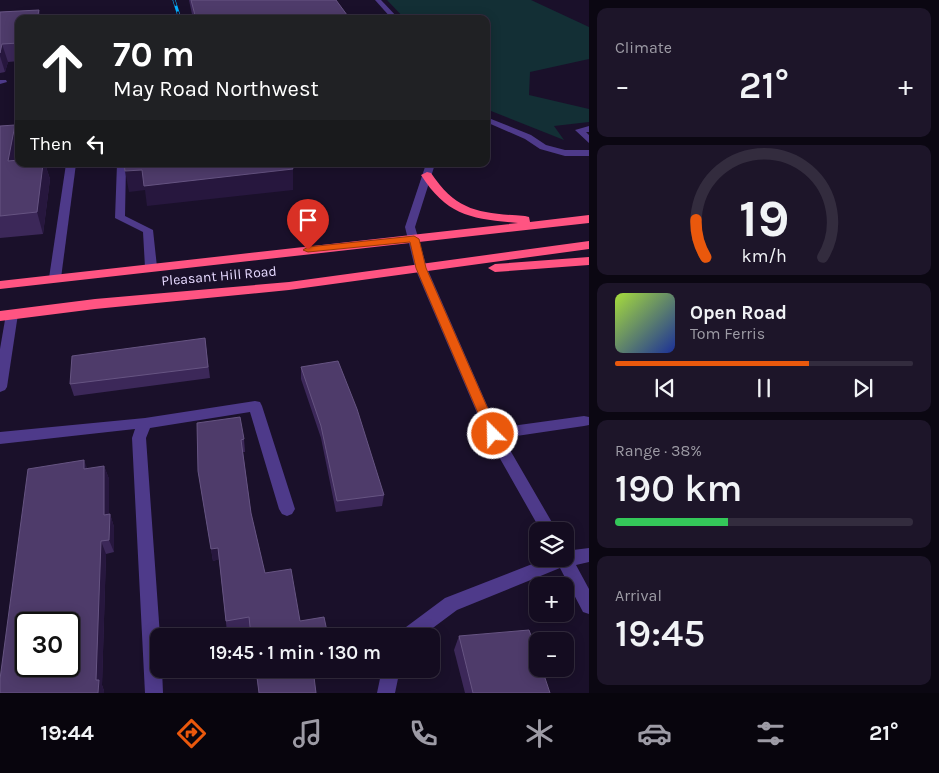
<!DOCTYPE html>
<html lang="en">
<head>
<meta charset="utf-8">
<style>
	body { margin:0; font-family:Karla,sans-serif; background:#1d1529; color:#f1f3f6; height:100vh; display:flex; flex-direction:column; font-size:19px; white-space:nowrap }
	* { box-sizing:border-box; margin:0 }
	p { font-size:16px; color:#9d9ba5 }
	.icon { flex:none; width:28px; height:28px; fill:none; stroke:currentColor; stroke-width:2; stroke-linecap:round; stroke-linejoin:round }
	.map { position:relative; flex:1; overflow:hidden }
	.panel { display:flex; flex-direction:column; gap:8px; padding:8px; background:#0b0712; width:350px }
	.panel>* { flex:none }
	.guide { position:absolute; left:15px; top:15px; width:475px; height:152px; border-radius:10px; box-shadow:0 2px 12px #0003,0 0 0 1px #332c3e; background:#202124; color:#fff; overflow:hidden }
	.controls { position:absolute; left:529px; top:522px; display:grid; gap:10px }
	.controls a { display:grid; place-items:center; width:45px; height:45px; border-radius:10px; background:#140c20; box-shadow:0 2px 12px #0003,0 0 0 1px #332c3e; font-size:25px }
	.speed { position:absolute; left:15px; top:612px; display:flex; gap:10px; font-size:25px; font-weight:700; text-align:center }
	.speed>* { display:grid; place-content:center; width:65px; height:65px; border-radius:50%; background:#140c20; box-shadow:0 2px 12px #0003,0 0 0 1px #332c3e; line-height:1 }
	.speed .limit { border:2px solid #111; border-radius:8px; background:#fff; color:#111 }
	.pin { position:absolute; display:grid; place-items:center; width:42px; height:42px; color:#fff; margin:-51px -21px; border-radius:50% 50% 50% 0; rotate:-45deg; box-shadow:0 0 5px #0007 }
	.pin .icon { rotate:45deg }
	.me { position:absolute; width:55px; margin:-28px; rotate:337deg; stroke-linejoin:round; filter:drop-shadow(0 0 4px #0008) }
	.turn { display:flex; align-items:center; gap:18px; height:105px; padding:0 15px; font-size:22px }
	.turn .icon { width:65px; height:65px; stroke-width:2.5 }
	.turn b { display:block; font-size:35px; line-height:42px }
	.then { display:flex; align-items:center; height:48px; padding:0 15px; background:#0003; gap:10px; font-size:19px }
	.big { font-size:38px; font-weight:600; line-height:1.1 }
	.panel .tile { flex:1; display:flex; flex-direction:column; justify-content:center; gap:8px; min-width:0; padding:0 18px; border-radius:10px; background:#1d1529 }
	.panel .dial { align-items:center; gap:0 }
	.dial svg { height:130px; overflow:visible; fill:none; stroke:#332c3e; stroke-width:7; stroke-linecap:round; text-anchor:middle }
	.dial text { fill:#f1f3f6; stroke:none }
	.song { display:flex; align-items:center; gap:15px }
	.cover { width:60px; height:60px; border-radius:8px; background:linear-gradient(135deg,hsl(80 70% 55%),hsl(230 70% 35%)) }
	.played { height:5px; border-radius:2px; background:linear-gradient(90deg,#ea580c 65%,#332c3e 65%) }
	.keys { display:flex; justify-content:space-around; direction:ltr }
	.heat { display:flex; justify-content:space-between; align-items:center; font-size:28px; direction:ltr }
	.charge { height:8px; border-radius:4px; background:linear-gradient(90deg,#34c759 38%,#332c3e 0) }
	.trip { position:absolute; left:150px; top:628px; width:290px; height:50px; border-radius:10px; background:#140c20; box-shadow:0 2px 12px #0003,0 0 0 1px #332c3e; font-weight:600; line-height:50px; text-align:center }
	.menu { display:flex; height:80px; justify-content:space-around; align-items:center; background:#08050d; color:#9d9ba5 }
	.menu .icon { width:35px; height:35px }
	.menu .selected { color:#ea580c }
	.menu b { font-size:22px; color:#f1f3f6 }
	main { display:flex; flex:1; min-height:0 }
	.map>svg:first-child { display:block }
</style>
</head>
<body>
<main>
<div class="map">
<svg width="589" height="693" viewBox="0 0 589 693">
	<rect width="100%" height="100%" fill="#1a102a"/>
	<polygon fill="#132f35" points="387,0 531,0 589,27 589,59 530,72 529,95 589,109 589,122 554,126 564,140 486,109 486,19 405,19"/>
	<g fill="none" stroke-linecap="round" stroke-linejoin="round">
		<g fill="#4e3a8a" fill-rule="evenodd">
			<polygon points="375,0 381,0 399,19 392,19"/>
			<polygon points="0,80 6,80 7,82 0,84"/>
			<polygon points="486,117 531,135 546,145 565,150 589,150 589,156 565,156 540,149 525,139 486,122"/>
			<polygon points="589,126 589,132 586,132 589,135 589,143 575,130"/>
			<polygon points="66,164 76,164 61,278 55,282 49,278"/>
			<polygon points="117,164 126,164 125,216 153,230 157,267 155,269 147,269 145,267 143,232 115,218"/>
			<polygon points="426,164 435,164 415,227 427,268 497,428 584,416 589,417 589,425 584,426 503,438 557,531 541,531 486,434 415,268 405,227"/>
			<polygon points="12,310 18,314 7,387 5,390 0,392 0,349 6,314"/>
			<polygon points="255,401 260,402 262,406 295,509 292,514 287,516 282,514 279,509 250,412 150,428 146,438 160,636 159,669 162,669 163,693 145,693 132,438 135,429 0,444 0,432 145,418"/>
			<polygon points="589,548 589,562 576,565 589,589 589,614 583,612 560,568 457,610 422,636 399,636 402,630 445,598 545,559 565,559 565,551"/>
			<polygon points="382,669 400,669 395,693 377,693"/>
		</g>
		<g fill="#ff5482" fill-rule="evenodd">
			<path d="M427,172L431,173C457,212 480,213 525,216L529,217L530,222L589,215V223L0,289V281L518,223C472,219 447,216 421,175Z"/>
			<polygon points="589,241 589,249 289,290 95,309 0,321 0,311 95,299 289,282"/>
			<polygon points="589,257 589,265 495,272 488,268 495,264"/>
		</g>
		<g stroke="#05b1ff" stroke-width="3">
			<polyline id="rail" points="174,0 180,19"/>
		</g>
		<use href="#rail" stroke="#1a102a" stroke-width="2" stroke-dasharray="6" stroke-linecap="butt"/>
	</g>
	<g fill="#3c2859">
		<polygon points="189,0 336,0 350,19 193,19"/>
		<polygon points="39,10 41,19 19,19 19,61 8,62 5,72 0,73 0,12"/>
		<polygon points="0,126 19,137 19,164 45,164 50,179 43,234 0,238"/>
		<polygon points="205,338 210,378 74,396 70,384"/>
		<polygon points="301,367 384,495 382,506 336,512 321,438 301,379"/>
		<polygon points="197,423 244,439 245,452 243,452 251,513 265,573 300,621 328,636 251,636 250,628 227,632 219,559 213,561 198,471"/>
		<polygon points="104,466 109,479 109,514 110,514 114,527 114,552 106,554 102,685 104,691 104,693 0,693"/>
		<polygon points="459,636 550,693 465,693 454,650"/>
		<polygon points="255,669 333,669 333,673 314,676 316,693 259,693"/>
	</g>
	<g fill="#27173e">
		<polygon points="39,10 41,19 37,19"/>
		<polygon points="2,44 8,62 5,72 0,56 0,53"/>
		<polygon points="15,125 19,137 19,157 14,182 8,161"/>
		<polygon points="43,164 45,164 50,179 43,234 37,212"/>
		<polygon points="293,169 293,190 147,206 145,190 129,192 125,171 142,170"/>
		<polygon points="84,460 89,473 84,469"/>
		<polygon points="104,466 109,479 109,528 104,515"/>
		<polygon points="110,514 114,527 114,552 109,540"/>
		<polygon points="101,541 106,554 102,685 104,691 104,693 98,693 96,680"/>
		<polygon points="218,548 220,559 213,561 211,549"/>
	</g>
	<g fill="#4e3b6a" stroke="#665482" fill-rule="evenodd">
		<polygon points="191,0 336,0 350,19 196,19"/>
		<polygon points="39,10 37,19 19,19 19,43 2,44 0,53 0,12"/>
		<polygon points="15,125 8,161 19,160 19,164 43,164 37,212 0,216 0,126"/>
		<polygon points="124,164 291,164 293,169 144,186 142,170 125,171"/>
		<polygon points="205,338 208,367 70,384 72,356"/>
		<polygon points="338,361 357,409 384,495 337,501 321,426 301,367"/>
		<polygon points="240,417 244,439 241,440 251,513 265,573 291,569 300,621 324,617 328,636 251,636 249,617 226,621 218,548 211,549 198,471 197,423"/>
		<path d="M84,460V469L104,466V515L110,514L109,540L101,541L96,680H99L98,693H0V679L28,469ZM26,624H69V666H26Z"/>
		<polygon points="529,630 538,655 538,669 542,669 550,693 473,693 459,636"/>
		<polygon points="256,669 313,669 316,693 259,693"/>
	</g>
	<polygon fill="#ea580c" stroke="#983908" points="414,236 419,239 426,268 499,434 498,437 493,439 487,434 416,268 410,242 308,252 303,250 308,247"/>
	<g text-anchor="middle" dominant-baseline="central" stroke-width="5" stroke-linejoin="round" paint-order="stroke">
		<g font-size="14" fill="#e6d9ff" stroke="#1a102a">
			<text transform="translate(219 276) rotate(-5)">Pleasant Hill Road</text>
		</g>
	</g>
</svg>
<div class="controls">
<a><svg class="icon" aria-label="layers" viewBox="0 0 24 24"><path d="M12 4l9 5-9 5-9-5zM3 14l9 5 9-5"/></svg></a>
<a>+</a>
<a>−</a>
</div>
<div class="speed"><div class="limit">30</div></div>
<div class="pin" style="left:308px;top:250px;background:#d93025"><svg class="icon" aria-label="arrive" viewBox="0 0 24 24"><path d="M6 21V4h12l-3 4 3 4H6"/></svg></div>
<svg class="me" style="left:493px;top:434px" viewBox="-20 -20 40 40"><circle r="17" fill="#ea580c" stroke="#fff" stroke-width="3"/><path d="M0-11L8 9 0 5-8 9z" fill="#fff"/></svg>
<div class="trip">19:45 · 1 min · 130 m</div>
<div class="guide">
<div class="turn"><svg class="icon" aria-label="ahead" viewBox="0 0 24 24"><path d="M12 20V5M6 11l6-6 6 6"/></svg><div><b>70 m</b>May Road Northwest</div></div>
<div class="then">Then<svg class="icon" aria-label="left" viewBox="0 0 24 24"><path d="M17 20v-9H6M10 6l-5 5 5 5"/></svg></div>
</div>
</div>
<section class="panel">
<div class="tile"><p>Climate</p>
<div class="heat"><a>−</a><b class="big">21°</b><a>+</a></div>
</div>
<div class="tile dial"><svg viewBox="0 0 100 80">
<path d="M14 69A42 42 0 1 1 86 69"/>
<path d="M14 69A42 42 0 0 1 8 46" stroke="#ea580c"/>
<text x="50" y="56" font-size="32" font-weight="700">19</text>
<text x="50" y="72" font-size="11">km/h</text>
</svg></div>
<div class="tile">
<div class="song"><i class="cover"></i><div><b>Open Road</b><p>Tom Ferris</p></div></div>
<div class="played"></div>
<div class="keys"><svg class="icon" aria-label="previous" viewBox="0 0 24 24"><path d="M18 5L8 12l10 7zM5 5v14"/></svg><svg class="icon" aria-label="pause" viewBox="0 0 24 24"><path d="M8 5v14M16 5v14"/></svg><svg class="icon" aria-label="next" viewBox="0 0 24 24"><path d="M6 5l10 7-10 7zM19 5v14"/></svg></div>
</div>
<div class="tile"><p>Range · 38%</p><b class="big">190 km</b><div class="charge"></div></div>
<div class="tile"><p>Arrival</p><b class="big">19:45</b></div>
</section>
</main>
<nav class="menu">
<b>19:44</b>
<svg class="icon selected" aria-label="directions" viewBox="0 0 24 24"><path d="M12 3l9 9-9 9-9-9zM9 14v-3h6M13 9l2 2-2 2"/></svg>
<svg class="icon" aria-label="music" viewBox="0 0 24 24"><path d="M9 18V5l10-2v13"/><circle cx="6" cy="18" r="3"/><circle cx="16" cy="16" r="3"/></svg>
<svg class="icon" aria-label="phone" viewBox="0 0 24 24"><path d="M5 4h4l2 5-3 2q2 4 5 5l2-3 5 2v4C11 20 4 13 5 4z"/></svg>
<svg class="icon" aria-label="climate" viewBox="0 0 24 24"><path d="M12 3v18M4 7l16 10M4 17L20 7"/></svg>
<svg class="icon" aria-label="car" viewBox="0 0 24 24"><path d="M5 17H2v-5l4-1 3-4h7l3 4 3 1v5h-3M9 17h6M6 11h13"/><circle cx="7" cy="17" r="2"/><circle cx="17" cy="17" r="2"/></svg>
<svg class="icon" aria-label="filters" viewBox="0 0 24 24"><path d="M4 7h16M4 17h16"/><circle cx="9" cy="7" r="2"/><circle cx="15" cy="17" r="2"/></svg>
<b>21°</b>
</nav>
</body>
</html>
